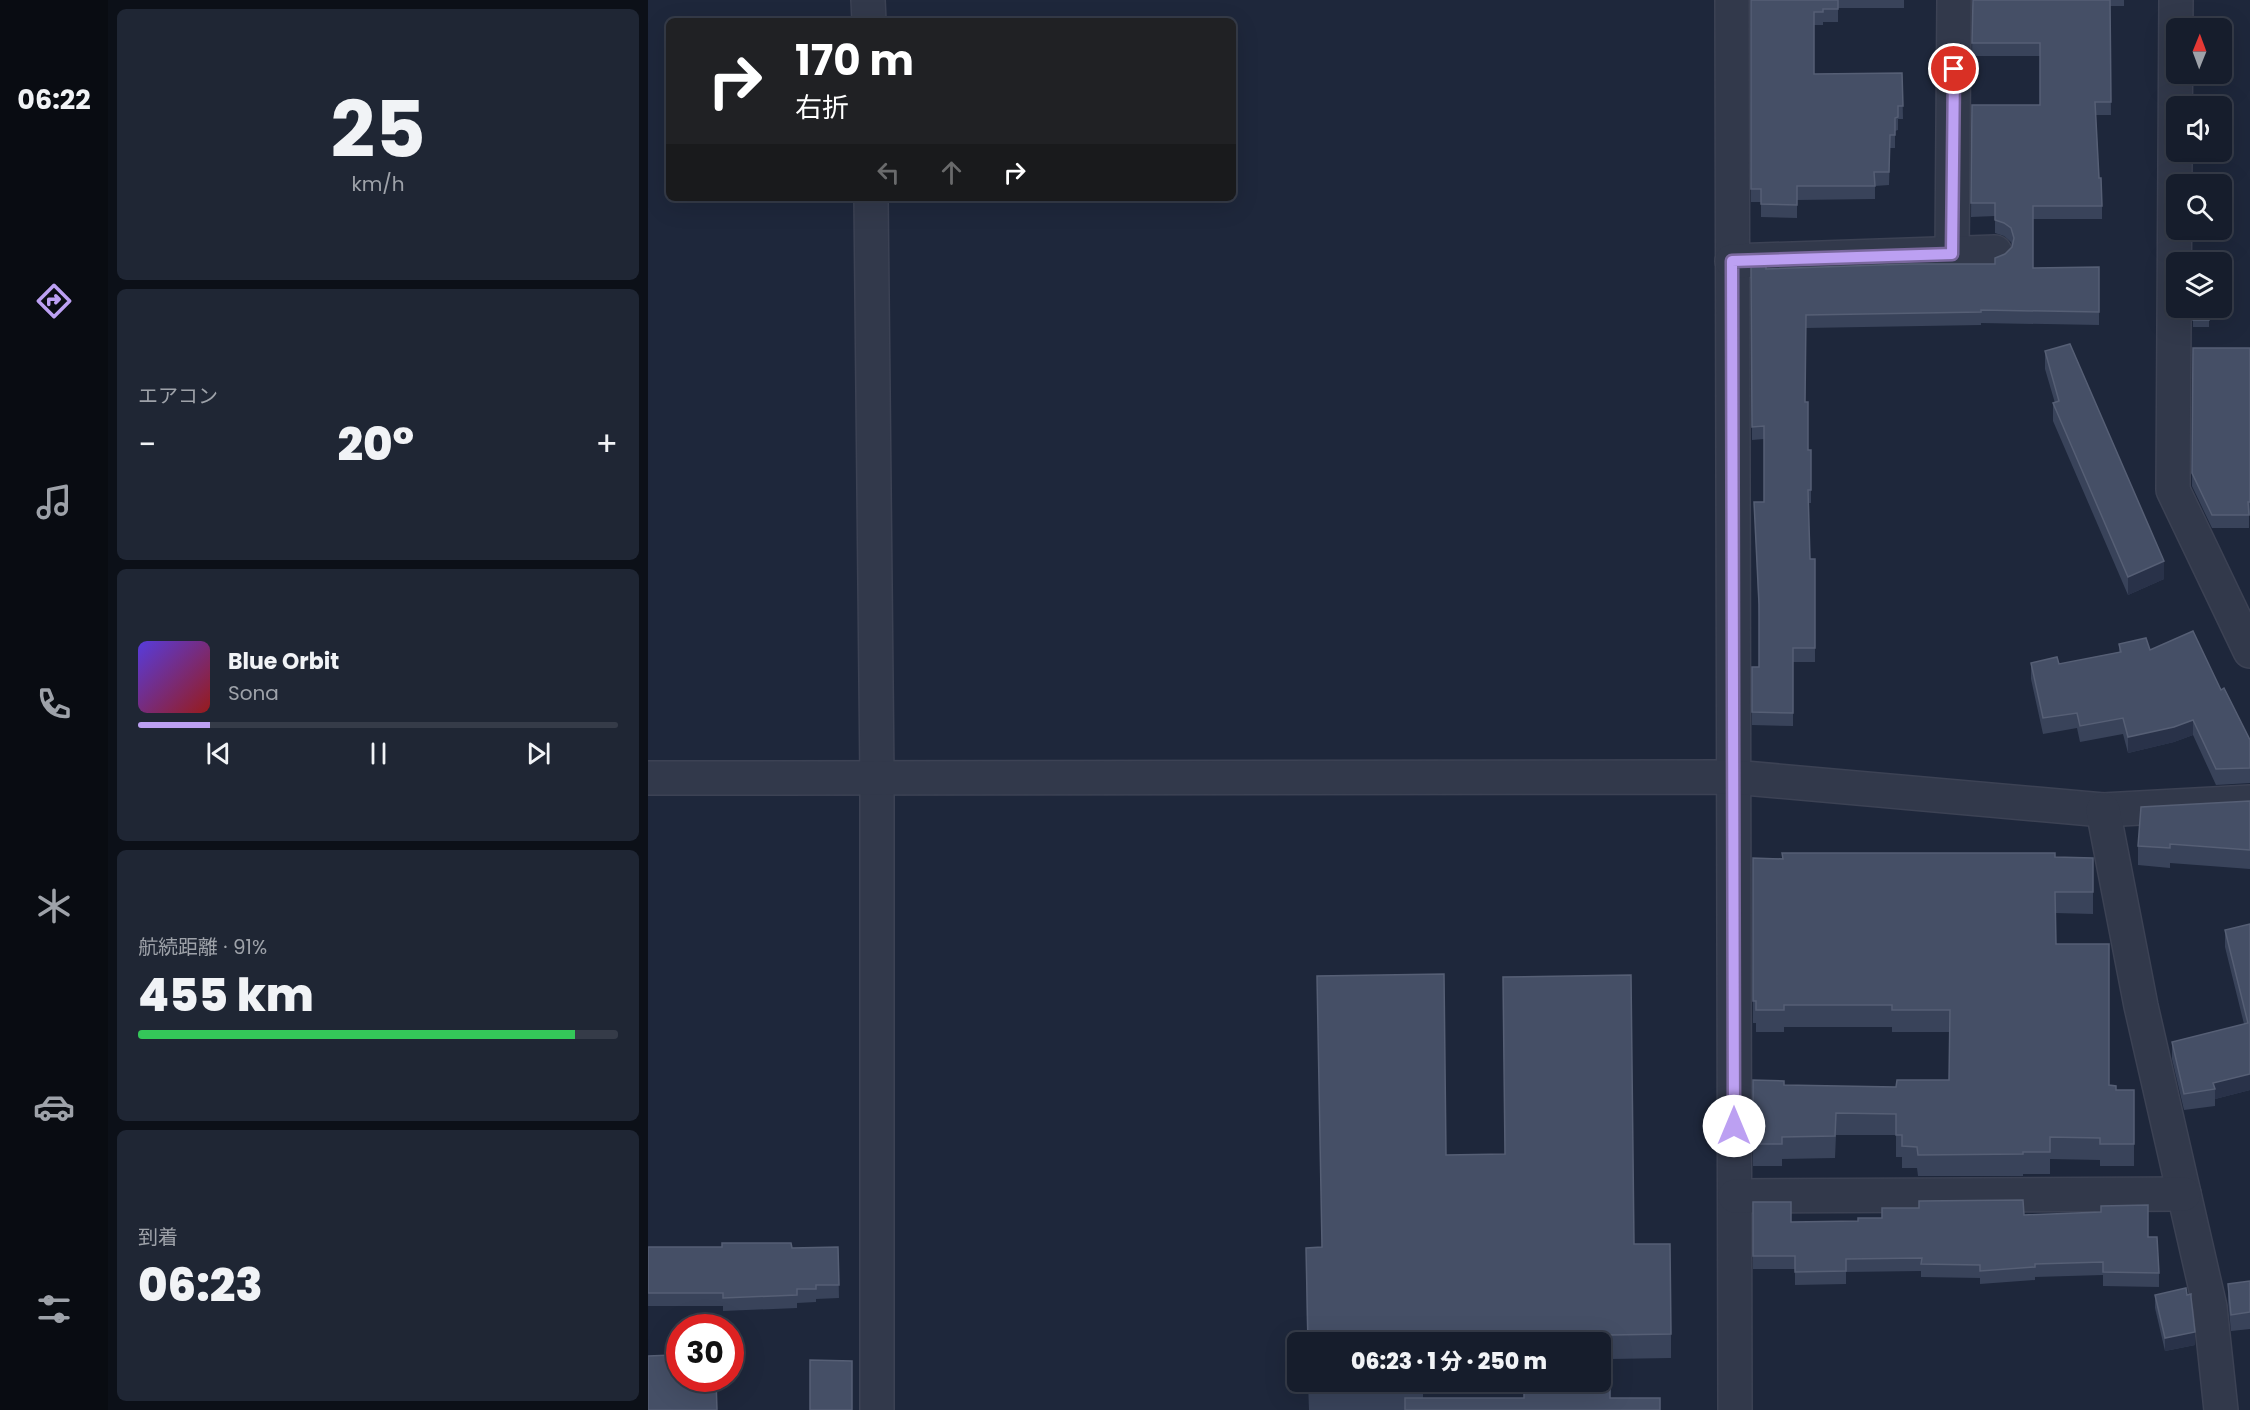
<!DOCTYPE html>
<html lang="ja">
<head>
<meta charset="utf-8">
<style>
	body { margin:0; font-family:Poppins,"Noto Sans JP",sans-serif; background:#1f2634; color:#f1f3f6; height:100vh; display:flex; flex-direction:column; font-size:22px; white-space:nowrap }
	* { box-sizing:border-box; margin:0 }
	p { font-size:20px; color:#9ea2a9 }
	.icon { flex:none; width:33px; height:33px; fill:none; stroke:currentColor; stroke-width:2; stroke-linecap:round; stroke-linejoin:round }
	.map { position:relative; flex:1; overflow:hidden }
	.details { display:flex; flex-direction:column; gap:9px; padding:9px; background:#0c1018; width:540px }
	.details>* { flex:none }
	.banner { position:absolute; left:18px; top:18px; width:570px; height:183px; border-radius:9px; box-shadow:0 6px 24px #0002,0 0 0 2px #353b48; background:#202124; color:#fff; overflow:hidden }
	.needle { width:39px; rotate:1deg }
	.controls { position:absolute; left:1518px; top:18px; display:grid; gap:12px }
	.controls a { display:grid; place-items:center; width:66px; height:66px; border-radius:9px; background:#161d2c; box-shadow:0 6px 24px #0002,0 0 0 2px #353b48; font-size:30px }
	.speed { position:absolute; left:18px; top:1314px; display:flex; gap:12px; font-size:30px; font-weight:700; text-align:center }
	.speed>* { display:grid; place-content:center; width:78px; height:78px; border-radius:50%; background:#161d2c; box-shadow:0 6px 24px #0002,0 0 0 2px #353b48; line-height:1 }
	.speed .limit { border:9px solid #d22; background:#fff; color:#111 }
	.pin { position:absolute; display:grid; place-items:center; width:51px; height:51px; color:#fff; margin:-26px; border:3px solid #fff; border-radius:50%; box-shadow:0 2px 6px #0007 }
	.me { position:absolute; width:66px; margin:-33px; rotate:0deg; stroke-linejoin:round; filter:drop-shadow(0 0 4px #0008) }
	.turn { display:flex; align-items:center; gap:21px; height:126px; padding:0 30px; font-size:27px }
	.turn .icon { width:78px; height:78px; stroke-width:2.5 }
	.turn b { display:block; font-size:42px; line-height:51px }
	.lanes { display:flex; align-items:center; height:57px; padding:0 30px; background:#0003; justify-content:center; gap:30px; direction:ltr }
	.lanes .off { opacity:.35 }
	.big { font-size:45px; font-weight:800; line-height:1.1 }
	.details .widget { flex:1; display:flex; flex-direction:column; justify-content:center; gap:9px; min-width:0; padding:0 21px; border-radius:9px; background:#1f2634 }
	.details .dial { align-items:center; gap:0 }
	.dial b { font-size:78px; line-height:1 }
	.song { display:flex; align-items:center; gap:18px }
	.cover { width:72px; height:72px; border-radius:9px; background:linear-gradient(135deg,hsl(250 70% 55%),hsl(0 70% 35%)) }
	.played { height:6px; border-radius:3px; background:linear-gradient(90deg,#bca0f2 15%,#353b48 15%) }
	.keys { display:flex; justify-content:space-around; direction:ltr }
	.heat { display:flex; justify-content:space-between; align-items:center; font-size:33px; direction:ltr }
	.charge { height:9px; border-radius:4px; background:linear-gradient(90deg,#34c759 91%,#353b48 0) }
	.trip { position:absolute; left:639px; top:1332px; width:324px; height:60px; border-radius:9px; background:#161d2c; box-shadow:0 6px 24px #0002,0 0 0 2px #353b48; font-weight:800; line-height:60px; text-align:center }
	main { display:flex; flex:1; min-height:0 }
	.dock { display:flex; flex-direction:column; width:108px; justify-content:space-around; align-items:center; background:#090c12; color:#9ea2a9 }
	.dock .icon { width:42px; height:42px }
	.dock .on { color:#bca0f2 }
	.dock b { font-size:27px; color:#f1f3f6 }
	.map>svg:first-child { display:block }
</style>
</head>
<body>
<main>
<nav class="dock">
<b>06:22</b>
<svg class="icon on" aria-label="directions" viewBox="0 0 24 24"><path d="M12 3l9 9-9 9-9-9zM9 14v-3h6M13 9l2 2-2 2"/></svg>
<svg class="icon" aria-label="music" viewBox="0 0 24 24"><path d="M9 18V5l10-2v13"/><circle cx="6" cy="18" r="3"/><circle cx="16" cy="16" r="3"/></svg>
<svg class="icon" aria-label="phone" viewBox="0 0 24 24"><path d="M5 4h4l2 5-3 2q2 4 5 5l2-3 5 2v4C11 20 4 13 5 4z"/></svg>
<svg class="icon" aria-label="climate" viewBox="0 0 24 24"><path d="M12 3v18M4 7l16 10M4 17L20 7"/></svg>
<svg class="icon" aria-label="car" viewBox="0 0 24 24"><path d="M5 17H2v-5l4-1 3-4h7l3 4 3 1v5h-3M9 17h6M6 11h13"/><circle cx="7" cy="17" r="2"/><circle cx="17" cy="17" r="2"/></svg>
<svg class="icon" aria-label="filters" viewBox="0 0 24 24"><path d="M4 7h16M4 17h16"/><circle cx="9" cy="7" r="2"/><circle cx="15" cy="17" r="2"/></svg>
</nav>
<section class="details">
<div class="widget dial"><b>25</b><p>km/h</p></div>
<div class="widget"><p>エアコン</p>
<div class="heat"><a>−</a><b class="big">20°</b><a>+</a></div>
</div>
<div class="widget">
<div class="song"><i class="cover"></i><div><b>Blue Orbit</b><p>Sona</p></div></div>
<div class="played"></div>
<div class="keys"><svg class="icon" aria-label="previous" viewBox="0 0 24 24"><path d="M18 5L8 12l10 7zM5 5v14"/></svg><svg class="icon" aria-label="pause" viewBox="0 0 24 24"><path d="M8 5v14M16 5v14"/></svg><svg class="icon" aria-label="next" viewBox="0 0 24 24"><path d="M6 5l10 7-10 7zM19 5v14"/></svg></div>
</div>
<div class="widget"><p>航続距離 · 91%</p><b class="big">455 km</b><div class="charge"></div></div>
<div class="widget"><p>到着</p><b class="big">06:23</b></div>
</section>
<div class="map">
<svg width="1602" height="1410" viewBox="0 0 1602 1410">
	<rect width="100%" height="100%" fill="#1e273b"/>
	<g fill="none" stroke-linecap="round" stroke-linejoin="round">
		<g stroke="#3c4254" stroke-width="36">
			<g id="street">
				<polyline points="220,0 221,21"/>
				<polyline points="1084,0 1087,1410"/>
				<polyline points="1528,0 1525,490 1602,651"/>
				<polyline points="223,198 229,777 229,1410"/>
				<polyline points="1304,254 1306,0"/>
				<polyline points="1084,261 1347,252"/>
				<polyline points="0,778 1085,777 1455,810 1602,802"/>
				<polyline points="1455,810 1493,1006 1562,1307 1573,1410"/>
				<polyline points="1087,1196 1536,1194"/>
			</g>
		</g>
		<use href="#street" stroke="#32394b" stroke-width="33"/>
	</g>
	<g fill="#39435a">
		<polygon points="1103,0 1256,0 1256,8 1190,8 1190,22 1175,22 1175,25 1166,25 1166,74 1254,73 1255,119 1250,119 1250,130 1247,131 1247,148 1242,148 1241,185 1227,186 1227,199 1149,200 1149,218 1113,217 1113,202 1103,202"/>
		<polygon points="1325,0 1476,0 1476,6 1462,6 1463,115 1448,115 1451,178 1454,206 1454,219 1385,219 1385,268 1451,267 1451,325 1333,323 1333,325 1158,328 1157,402 1160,450 1163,450 1163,503 1160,503 1162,559 1167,559 1167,662 1145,662 1145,726 1104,725 1104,667 1111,667 1111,617 1106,502 1116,502 1116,439 1104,440 1103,266 1118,269 1347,264 1364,247 1363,242 1356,236 1347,233 1347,216 1323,217 1324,105 1392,105 1392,56 1324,56"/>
		<rect x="1545" y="308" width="16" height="19"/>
		<polygon points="1545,348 1602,348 1602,515 1601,515 1601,528 1564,528 1544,486"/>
		<polygon points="1397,351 1516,579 1480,595 1405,421 1405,403 1407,403 1397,369"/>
		<polygon points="1471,644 1502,650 1573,690 1602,740 1602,783 1568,785 1545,735 1526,742 1480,753 1475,734 1432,742 1429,728 1395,734 1383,679 1383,663 1411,664 1471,652"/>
		<polygon points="1602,801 1602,869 1522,863 1522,868 1490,865 1490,846"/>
		<polygon points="1407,857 1445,858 1445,914 1407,913 1408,944 1461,1085 1468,1090 1486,1090 1486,1166 1452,1166 1452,1160 1402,1159 1402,1174 1375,1174 1375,1176 1270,1176 1269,1168 1254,1168 1254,1157 1248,1157 1248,1135 1188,1135 1187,1158 1134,1159 1134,1166 1105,1166 1105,1080 1136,1085 1248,1087 1301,1080 1301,1032 1244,1032 1244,1027 1136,1027 1136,1032 1108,1032 1108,1023 1105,1023 1105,858"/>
		<polygon points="1602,924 1602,1090 1567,1099 1567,1106 1536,1110 1524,1059 1524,1042 1596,1024 1577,947 1577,930"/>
		<polygon points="798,1155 986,1244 1023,1334 1023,1358 962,1359 962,1398 1012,1410 661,1410 660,1382 775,1382 775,1398 876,1398 952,1342 659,1342 658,1248 673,1247"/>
		<polygon points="1105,1202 1143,1222 1210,1221 1376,1215 1500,1237 1511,1273 1511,1287 1455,1286 1455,1275 1387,1277 1387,1280 1332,1284 1332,1278 1273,1277 1273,1271 1198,1272 1198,1284 1147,1285 1147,1269 1105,1269"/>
		<polygon points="0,1247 144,1248 190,1247 191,1298 168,1299 168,1302 149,1303 149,1308 75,1311 75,1306 0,1306"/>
		<polygon points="1602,1281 1602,1329 1583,1331 1580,1301 1580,1284"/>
		<polygon points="1507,1295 1539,1295 1547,1345 1517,1351 1507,1308"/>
	</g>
	<g fill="#293249">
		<polygon points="1516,561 1516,579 1480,595 1480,577"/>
		<polygon points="1545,720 1545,735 1526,742 1480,753 1480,737"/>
		<polygon points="1602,1074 1602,1090 1567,1099 1567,1089 1565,1083"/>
		<polygon points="1547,1332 1547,1345 1517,1351 1517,1338"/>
	</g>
	<g fill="#454f66" stroke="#565f75" stroke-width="1.5">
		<polygon points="1103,0 1190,0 1190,9 1175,9 1175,12 1166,12 1166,74 1254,73 1255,106 1250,106 1250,117 1247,118 1247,135 1242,135 1241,172 1226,172 1227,186 1149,186 1149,205 1113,204 1113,189 1103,189"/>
		<polygon points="1325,0 1462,0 1463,102 1447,102 1451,178 1453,178 1454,206 1385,206 1385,268 1451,267 1451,312 1333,310 1333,312 1158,315 1157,402 1160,402 1160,450 1163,450 1163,490 1160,490 1162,559 1167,559 1167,648 1145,648 1145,713 1104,712 1104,667 1111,667 1111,604 1106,502 1116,502 1116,426 1104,427 1103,266 1118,265 1118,269 1262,264 1347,264 1347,258 1357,254 1364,247 1366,238 1363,228 1356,223 1347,220 1347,203 1323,203 1324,105 1392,105 1392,43 1324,43"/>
		<rect x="1545" y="308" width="16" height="12"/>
		<polygon points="1422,344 1516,561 1480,577 1405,403 1411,401 1397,351"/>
		<polygon points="1545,348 1602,348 1602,502 1600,502 1601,515 1564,515 1544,473"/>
		<polygon points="1545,631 1573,690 1576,688 1602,740 1602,768 1568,769 1545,720 1526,727 1480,737 1475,718 1432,726 1429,713 1395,718 1383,663 1409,657 1411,664 1473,652 1471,644 1498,638 1502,650"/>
		<polygon points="1602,801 1602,850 1522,844 1522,848 1490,846 1493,807"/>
		<polygon points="1134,853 1407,853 1407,857 1445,858 1445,892 1407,892 1408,944 1461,944 1461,1085 1468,1086 1468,1090 1486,1090 1486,1144 1452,1144 1452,1138 1402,1137 1402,1152 1375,1152 1375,1154 1270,1155 1269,1147 1254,1146 1254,1135 1248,1135 1248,1114 1188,1113 1187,1136 1134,1137 1134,1144 1105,1144 1105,1080 1136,1081 1136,1085 1248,1087 1249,1080 1301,1080 1302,1010 1244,1010 1244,1005 1136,1005 1136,1010 1108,1010 1108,1001 1105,1001 1105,858 1135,859"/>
		<polygon points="1602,924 1602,1074 1565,1083 1567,1089 1536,1094 1524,1042 1600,1023 1577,930"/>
		<polygon points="796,974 798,1155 857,1154 855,977 983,975 986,1244 1022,1244 1023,1334 962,1335 962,1398 1012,1398 1012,1410 757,1410 757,1398 876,1398 876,1382 952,1382 952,1342 876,1342 876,1336 775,1338 775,1342 660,1342 658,1248 674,1247 669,976"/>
		<polygon points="1375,1200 1376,1215 1453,1212 1453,1206 1500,1205 1500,1237 1509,1237 1511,1273 1455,1272 1455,1262 1387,1264 1387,1267 1332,1271 1332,1265 1273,1264 1274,1258 1198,1259 1198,1271 1147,1272 1147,1256 1105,1256 1105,1202 1143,1202 1143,1222 1210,1221 1210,1218 1234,1218 1234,1208 1271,1208 1271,1201"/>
		<polygon points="74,1243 143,1243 144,1248 190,1247 191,1285 168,1285 168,1289 149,1289 149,1295 75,1298 75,1293 0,1293 0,1247 74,1247"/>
		<polygon points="1602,1281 1602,1312 1583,1315 1580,1284"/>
		<polygon points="1538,1288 1539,1295 1543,1294 1543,1297 1547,1332 1517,1338 1507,1295"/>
		<polygon points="24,1355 23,1364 32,1364 32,1378 68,1378 69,1410 0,1410 0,1356"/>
		<polygon points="162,1360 204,1361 204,1410 162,1410"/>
		<polygon points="661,1382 775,1382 775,1391 661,1393"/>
	</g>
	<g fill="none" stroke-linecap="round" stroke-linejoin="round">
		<g stroke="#7a689d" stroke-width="15">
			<polyline id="route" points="1086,1126 1084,261 1304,254 1306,69"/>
		</g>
		<use href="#route" stroke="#bca0f2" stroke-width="10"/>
	</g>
</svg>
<div class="controls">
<a><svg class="needle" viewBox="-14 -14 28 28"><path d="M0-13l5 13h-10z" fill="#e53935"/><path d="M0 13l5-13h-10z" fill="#9ea2a9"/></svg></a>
<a><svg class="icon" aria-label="sound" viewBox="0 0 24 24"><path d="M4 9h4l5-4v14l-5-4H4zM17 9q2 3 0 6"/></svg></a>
<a><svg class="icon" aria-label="search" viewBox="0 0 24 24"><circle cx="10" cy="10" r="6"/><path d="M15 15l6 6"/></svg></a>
<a><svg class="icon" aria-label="layers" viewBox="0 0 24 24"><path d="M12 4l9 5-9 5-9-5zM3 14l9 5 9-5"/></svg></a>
</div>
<div class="speed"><div class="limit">30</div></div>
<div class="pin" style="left:1306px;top:69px;background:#d93025"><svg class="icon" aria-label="arrive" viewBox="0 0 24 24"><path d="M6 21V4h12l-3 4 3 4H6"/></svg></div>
<svg class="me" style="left:1086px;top:1126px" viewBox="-20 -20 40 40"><circle r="19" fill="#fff"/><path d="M0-13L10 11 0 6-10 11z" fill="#bca0f2"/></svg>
<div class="trip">06:23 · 1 分 · 250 m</div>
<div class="banner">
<div class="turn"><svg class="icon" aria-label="right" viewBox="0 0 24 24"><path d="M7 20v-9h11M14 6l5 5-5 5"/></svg><div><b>170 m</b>右折</div></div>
<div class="lanes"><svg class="icon off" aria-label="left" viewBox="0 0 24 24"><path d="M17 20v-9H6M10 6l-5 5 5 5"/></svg><svg class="icon off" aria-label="ahead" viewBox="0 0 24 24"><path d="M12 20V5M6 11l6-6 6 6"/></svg><svg class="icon" aria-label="right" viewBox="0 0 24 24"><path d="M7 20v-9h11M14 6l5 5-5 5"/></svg></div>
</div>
</div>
</main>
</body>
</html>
